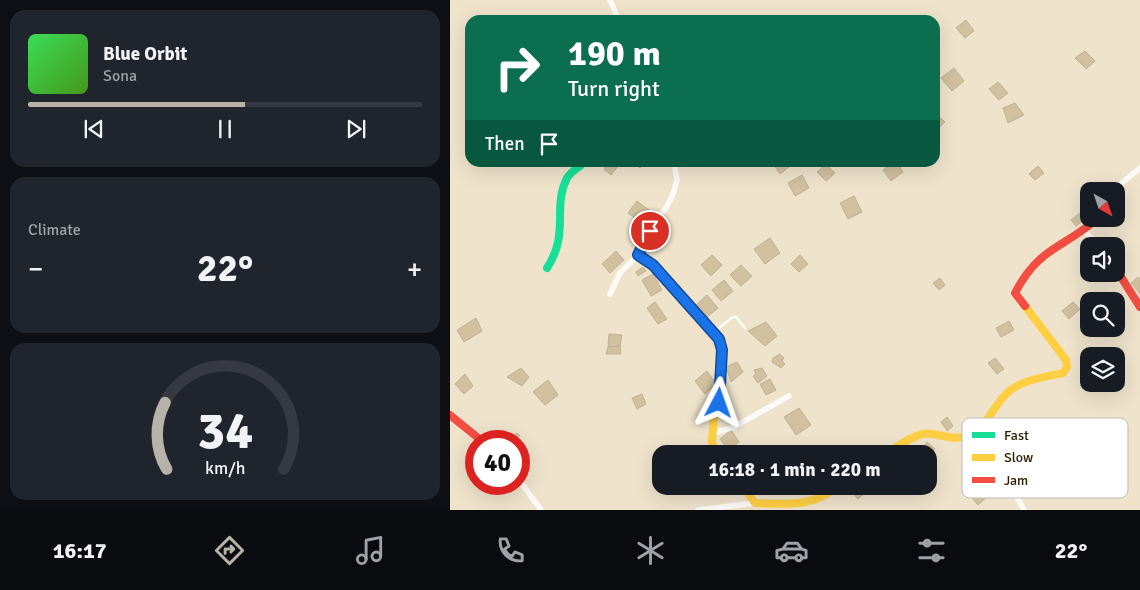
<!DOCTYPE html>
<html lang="en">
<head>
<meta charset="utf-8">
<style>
	body { margin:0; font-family:Signika,sans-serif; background:#20242c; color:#f1f3f6; height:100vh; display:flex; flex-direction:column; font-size:19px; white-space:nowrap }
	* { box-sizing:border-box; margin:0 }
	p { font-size:16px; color:#9ea1a6 }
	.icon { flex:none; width:28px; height:28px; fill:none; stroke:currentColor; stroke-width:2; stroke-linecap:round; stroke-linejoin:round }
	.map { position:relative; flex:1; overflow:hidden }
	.side { display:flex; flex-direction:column; gap:10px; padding:10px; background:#0d0f14; width:450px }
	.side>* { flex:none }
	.hud { position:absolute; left:15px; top:15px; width:475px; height:152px; border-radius:15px; box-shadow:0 5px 20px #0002; background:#0b6e4f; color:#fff; overflow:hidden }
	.needle { width:32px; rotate:140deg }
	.fabs { position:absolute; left:630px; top:182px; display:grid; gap:10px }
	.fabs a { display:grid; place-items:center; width:45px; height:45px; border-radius:10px; background:#171b24; box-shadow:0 5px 20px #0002; font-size:25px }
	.speed { position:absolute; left:15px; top:430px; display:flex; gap:10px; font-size:25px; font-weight:700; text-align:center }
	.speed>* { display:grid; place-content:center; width:65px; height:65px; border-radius:50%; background:#171b24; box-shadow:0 5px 20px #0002; line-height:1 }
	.speed .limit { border:8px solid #d22; background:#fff; color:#111 }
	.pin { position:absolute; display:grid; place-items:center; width:42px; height:42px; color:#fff; margin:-21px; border:2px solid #fff; border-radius:50%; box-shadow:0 1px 5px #0007 }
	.me { position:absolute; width:55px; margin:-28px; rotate:4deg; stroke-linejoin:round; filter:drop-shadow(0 0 4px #0008) }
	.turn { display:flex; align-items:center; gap:18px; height:105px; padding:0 20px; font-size:22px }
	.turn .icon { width:65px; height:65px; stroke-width:2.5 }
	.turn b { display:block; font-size:35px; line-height:42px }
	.then { display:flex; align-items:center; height:48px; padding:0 20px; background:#0003; gap:10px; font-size:19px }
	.big { font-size:38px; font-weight:800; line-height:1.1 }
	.side .tile { flex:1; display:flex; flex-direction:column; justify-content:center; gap:8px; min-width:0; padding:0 18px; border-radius:15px; background:#20242c }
	.side .dial { align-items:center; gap:0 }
	.dial svg { height:130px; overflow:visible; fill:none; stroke:#363941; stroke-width:7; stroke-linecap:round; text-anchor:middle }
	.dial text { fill:#f1f3f6; stroke:none }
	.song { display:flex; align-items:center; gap:15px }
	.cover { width:60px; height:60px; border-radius:8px; background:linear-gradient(135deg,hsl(130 70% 55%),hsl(100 70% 35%)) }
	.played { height:5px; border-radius:2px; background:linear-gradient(90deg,#b8b3a8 55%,#363941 55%) }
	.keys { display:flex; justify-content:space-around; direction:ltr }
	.heat { display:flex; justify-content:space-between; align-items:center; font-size:28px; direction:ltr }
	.trip { position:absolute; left:202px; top:445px; width:285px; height:50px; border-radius:15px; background:#171b24; box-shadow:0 5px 20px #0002; font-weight:800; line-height:50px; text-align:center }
	.tabs { display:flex; height:80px; justify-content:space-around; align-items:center; background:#090b0e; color:#9ea1a6 }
	.tabs .icon { width:35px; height:35px }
	.tabs .on { color:#b8b3a8 }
	.tabs b { font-size:22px; color:#f1f3f6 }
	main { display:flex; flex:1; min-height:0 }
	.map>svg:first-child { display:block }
</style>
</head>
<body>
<main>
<section class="side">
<div class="tile">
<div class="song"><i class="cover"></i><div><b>Blue Orbit</b><p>Sona</p></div></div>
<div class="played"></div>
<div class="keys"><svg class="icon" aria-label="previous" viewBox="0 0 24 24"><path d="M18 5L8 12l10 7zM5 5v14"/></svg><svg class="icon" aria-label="pause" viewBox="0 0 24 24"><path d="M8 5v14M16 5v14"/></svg><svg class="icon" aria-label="next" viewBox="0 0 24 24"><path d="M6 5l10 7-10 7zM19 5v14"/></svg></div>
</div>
<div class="tile"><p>Climate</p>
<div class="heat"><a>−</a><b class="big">22°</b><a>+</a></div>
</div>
<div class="tile dial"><svg viewBox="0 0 100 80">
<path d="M14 69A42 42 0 1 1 86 69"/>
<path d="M14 69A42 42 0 0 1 13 28" stroke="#b8b3a8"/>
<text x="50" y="56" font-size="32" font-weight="700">34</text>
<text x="50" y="72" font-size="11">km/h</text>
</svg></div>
</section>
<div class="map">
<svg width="690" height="510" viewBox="0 0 690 510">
	<rect width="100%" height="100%" fill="#efe3cc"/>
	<g fill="#d1c19e" stroke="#bfb29a">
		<polygon points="516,20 524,31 515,38 506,28"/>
		<polygon points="635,51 645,61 636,69 625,58"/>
		<polygon points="504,68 514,81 502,91 491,78"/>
		<polygon points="548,82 558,93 549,100 539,89"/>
		<polygon points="565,103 574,115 558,123 553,108"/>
		<polygon points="485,113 495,122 486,131 485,131"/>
		<polygon points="159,162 169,165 161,175 154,169"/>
		<polygon points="182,162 194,162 190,168"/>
		<polygon points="322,162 345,162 330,174"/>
		<polygon points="444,162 447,162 453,172 441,181 433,170"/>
		<polygon points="376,164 385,173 376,181 367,172"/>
		<polygon points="588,166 594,173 585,180 579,174"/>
		<polygon points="352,175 359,188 345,196 338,183"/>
		<polygon points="404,196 412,212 398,219 390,203"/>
		<polygon points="187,201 204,214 195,225 178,213"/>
		<polygon points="634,210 639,216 626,226 621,220"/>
		<polygon points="320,238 330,253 315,264 304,249"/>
		<polygon points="663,239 674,256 668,259 666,246 652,245"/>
		<polygon points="166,251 174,260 160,273 152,264"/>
		<polygon points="262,255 272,265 261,276 251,265"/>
		<polygon points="350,255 358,264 349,272 341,264"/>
		<polygon points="291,265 302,276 291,286 280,275"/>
		<polygon points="193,267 196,271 188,276 186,272"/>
		<polygon points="203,274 212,290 201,296 192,280"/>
		<polygon points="688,277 690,279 690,294 681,283"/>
		<polygon points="490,278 495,285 489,290 483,283"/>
		<polygon points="274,280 283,291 271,301 262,290"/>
		<polygon points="257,295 268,308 256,318 245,306"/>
		<polygon points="205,302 217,319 208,324 197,308"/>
		<polygon points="623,302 630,309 619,319 612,311"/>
		<polygon points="636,307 639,311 636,317 631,312"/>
		<polygon points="26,318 32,331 14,342 7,330"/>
		<polygon points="559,321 564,330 551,337 546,328"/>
		<polygon points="316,322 327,336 315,346 298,331"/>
		<polygon points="159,334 172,335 170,346 158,347"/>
		<polygon points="170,346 171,354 156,354 158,347"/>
		<polygon points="330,354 334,358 332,361 335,364 331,368 322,362 323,358"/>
		<polygon points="545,358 554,369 547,374 538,363"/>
		<polygon points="287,362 293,372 281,382 276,367"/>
		<polygon points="71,368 79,377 72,386 57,377"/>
		<polygon points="312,368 317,376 308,383 303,376 306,374 304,370"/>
		<polygon points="257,371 266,384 255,394 245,381"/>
		<polygon points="15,374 23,386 14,394 5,384"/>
		<polygon points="320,379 326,390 316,395 310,384"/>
		<polygon points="98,380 108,395 95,405 83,392"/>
		<polygon points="192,394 196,404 187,409 182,398"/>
		<polygon points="275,404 284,414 277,419 274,415 270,416 268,413 270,411 267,407"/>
		<polygon points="349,408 361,425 346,435 334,417"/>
		<polygon points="497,417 503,426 497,431 491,422"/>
		<polygon points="281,430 289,442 279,450 270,439"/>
		<polygon points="67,433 70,436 64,440 62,437"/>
		<polygon points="477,442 485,449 479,455 466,454"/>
		<polygon points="407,486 416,486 419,490 408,499 401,491"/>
		<polygon points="529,487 538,496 528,505 520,496"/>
	</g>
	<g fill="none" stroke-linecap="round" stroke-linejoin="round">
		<polyline stroke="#fdfbf7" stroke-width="2.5" points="264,332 283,317 286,317 295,328"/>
		<g stroke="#fdfbf7" stroke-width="5.5">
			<polyline points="160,0 169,20"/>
			<polyline points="662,191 690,168"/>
			<polyline points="635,231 647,246"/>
			<polyline points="160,294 170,273 188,255 207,219 216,208 223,194 227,180 224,162"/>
			<polyline points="263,433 284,427 339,396"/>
			<polyline points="520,435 556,476 574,510"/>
			<polyline points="69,480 91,510"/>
			<polyline points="248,510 305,503"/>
		</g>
		<path stroke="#16e098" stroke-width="8" d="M97,268C120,233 102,207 117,178C121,171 129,168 134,162"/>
		<g stroke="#ffcf43" stroke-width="8">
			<polyline points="188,255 203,265 269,339 272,350 269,403 264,414 262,442 267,454"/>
			<path d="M435,454C446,448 460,437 472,434C485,430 501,444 521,434C538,425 543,407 556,394C570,380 594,377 613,373L617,367L616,360L575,306"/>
			<path d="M293,486L305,503C335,504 364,508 387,486"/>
		</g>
		<g stroke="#f24e42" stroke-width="8">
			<polyline points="666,269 690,307"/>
			<path d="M575,306L565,293C589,247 612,249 647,219"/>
			<polyline points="0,415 32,441"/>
		</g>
	</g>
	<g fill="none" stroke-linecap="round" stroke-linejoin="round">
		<g stroke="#114b97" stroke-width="12">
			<polyline id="route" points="200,231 188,255 203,265 269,339 272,350 269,403"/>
		</g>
		<use href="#route" stroke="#1a73e8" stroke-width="9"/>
	</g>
	<rect x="512" y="418" width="166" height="80" rx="8" fill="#fff" stroke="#c0bcb3" stroke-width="1"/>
	<rect x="522" y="432" width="23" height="6" fill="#16e098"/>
	<rect x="522" y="454" width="23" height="7" fill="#ffcf43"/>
	<rect x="522" y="477" width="23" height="6" fill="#f24e42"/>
	<g font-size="14" fill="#2e2002">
		<text x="554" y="440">Fast</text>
		<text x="554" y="462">Slow</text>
		<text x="554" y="485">Jam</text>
	</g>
</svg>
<div class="fabs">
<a><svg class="needle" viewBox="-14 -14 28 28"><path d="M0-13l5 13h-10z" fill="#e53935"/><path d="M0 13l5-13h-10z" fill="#9ea1a6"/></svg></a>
<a><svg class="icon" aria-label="sound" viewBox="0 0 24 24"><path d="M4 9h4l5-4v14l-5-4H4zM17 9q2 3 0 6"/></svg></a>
<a><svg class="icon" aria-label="search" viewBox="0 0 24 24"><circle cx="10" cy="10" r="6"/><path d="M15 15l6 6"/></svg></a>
<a><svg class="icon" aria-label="layers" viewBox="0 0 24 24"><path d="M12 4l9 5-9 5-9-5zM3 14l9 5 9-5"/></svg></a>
</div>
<div class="speed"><div class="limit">40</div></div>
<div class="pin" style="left:200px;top:231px;background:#d93025"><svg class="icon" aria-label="arrive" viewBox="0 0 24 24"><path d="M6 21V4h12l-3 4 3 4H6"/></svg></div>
<svg class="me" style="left:269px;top:403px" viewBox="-20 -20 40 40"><path d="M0-17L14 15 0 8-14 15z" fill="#1a73e8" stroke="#fff" stroke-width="4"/></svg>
<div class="trip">16:18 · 1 min · 220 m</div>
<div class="hud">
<div class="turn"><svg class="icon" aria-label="right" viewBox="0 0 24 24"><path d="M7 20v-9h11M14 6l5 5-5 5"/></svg><div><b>190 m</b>Turn right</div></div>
<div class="then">Then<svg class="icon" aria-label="arrive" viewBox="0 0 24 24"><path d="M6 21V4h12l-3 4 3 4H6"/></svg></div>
</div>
</div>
</main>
<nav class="tabs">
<b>16:17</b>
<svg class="icon on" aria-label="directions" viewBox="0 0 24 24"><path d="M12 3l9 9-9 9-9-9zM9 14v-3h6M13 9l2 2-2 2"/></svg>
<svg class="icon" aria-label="music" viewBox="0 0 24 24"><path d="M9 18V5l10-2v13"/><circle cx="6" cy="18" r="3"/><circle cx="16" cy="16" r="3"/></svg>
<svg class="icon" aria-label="phone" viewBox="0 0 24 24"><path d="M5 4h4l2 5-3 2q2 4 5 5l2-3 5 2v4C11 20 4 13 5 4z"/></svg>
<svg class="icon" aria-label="climate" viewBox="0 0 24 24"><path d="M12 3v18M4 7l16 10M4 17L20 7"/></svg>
<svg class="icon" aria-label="car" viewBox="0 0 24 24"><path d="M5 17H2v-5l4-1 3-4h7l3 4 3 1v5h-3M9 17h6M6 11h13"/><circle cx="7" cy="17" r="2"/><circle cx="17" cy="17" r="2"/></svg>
<svg class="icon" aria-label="filters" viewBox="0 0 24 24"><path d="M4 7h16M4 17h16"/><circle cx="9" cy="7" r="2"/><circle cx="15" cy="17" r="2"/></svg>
<b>22°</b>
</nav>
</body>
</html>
